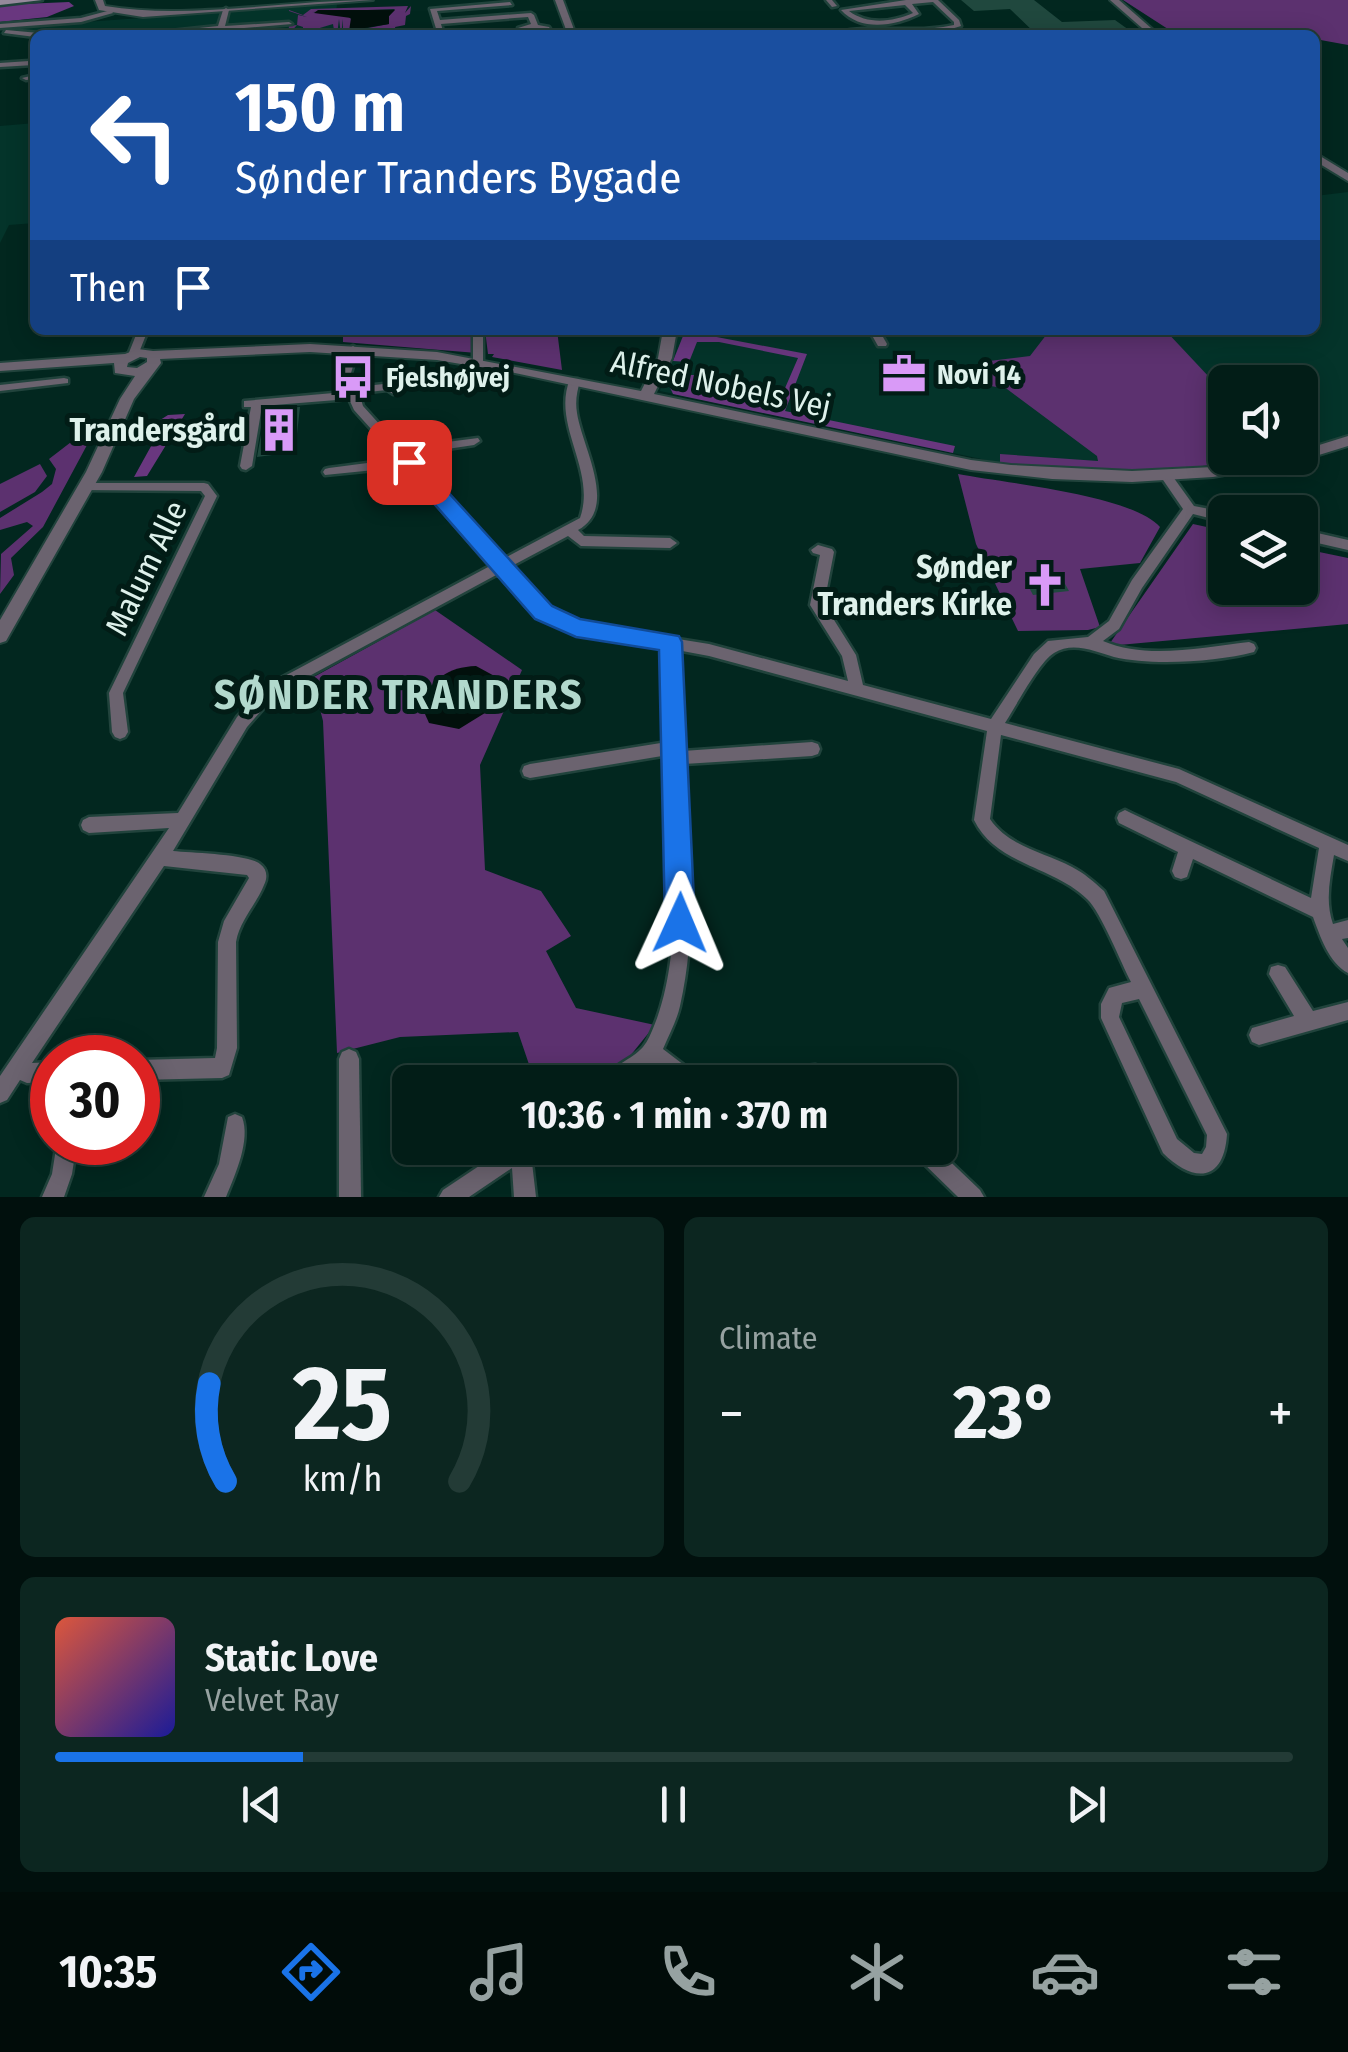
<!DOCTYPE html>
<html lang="en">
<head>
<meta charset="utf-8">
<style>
	body { margin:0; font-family:"Fira Sans Condensed",sans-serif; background:#0c2620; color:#f1f3f6; height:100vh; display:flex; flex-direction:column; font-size:38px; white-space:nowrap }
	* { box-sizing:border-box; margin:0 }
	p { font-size:32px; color:#96a2a1 }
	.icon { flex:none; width:55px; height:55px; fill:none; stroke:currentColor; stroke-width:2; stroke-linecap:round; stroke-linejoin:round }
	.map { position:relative; height:1197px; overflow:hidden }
	.sheet { display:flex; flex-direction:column; gap:20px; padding:20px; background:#01100d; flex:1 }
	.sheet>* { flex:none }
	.banner { position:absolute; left:30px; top:30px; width:1290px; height:305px; border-radius:15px; box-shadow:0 5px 25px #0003,0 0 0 2px #233b36; background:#1a4fa0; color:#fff; overflow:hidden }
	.controls { position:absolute; left:1208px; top:365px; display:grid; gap:20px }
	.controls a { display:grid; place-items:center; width:110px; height:110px; border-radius:15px; background:#021d17; box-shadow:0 5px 25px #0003,0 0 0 2px #233b36; font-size:50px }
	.speed { position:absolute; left:30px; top:1035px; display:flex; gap:20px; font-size:50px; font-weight:700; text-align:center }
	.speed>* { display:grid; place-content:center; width:130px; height:130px; border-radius:50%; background:#021d17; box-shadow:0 5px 25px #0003,0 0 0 2px #233b36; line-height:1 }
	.speed .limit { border:15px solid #d22; background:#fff; color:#111 }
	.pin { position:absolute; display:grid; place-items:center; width:85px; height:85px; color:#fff; margin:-42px; border-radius:20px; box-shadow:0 5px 15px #0006 }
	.me { position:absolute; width:110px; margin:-55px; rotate:1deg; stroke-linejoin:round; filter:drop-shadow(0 0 8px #0008) }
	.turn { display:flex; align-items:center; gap:35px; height:210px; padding:0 40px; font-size:45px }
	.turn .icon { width:130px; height:130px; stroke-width:2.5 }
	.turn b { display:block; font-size:70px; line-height:85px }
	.then { display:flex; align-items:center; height:95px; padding:0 40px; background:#0003; gap:20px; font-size:38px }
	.big { font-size:75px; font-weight:700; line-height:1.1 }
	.sheet .widget { flex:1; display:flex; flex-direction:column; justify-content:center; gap:15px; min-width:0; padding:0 35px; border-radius:15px; background:#0c2620 }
	.sheet .dial { align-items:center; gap:0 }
	.dial svg { height:260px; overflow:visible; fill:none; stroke:#233b36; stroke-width:7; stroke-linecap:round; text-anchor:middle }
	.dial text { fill:#f1f3f6; stroke:none }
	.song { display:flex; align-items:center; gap:30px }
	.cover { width:120px; height:120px; border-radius:15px; background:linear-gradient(135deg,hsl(10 70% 55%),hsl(240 70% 35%)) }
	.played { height:10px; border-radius:5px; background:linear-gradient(90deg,#1a73e8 20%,#233b36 20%) }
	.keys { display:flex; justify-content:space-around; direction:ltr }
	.heat { display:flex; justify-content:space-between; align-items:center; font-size:55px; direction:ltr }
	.sheet .tiles { flex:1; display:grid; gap:20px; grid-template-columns:1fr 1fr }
	.widget:last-child { grid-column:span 2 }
	.trip { position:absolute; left:392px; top:1065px; width:565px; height:100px; border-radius:15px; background:#021d17; box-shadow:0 5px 25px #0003,0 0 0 2px #233b36; font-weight:700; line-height:100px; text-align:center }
	.tab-bar { display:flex; height:160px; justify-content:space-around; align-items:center; background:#010c09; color:#96a2a1 }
	.tab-bar .icon { width:70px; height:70px }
	.tab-bar .current { color:#1a73e8 }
	.tab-bar b { font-size:45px; color:#f1f3f6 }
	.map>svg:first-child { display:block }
</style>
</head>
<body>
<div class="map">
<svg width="1348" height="1197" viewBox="0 0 1348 1197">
	<rect width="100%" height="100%" fill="#02271f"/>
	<g fill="#04342a">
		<polygon points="337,4 336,15 347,18 346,33 350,35 0,34 4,28 16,27"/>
		<polygon points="35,123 35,223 9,225 0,243 0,126"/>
		<polygon points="1348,192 1348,435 1324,445 1300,452 1300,382 1225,382 1225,458 1274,458 1047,469 1000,463 660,391 676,330 1315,330 1315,196"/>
	</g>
	<g fill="#5c316f">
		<polygon points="1123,0 1348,0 1348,45 1315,39 1315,35 1171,31"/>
		<polygon points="408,6 405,13 411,6 410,14 406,16 405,25 395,27 397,35 352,31 389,24 389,16 395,9 312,12 347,15 353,21 349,31 356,35 343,35 343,19 341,35 339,19 337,35 327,35 327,30 334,30 333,24 303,33 303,27 297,25 288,35 289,26 297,25 298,15 307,17 289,11 289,10 303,15 311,9"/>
		<polygon points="343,330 475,330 477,353 343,342"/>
		<polygon points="485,330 557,330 562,370 492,357 494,354 488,354"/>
		<polygon points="1050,330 1165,330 1225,394 1225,458 1274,458 1149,472 1000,463 1000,454 1098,461 1097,456 1007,389 975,383 977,368 989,361 1030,356"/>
		<polygon points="101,419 43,527 11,558 14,575 0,594 1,554 33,526 27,522 0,530 0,518 42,492 52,484 56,469 49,459"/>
		<polygon points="40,464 47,476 35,492 0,512 0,484"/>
		<path d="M958,474C1004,483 1132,495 1160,527L1140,563L1080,569L1100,627L1088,630L1018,631L976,544Z"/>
		<polygon points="1193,524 1225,531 1225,588 1300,588 1300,548 1348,558 1348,624 1108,646"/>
		<polygon points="435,610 522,670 480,765 485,870 541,891 571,936 546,951 576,1008 655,1025 622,1066 599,1082 535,1082 518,1032 400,1037 337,1053 323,721 312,678"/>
	</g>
	<g fill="#69377f">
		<polygon points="69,2 74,6 47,17 0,22 0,5"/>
		<polygon points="685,331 807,354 785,411 955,446 953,453 673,394 666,379 673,375 695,375 699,387 779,402 798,358 719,342 697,342 689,362 673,361"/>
		<polygon points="185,414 147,476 134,477 155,439 157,422 168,415"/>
	</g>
	<g fill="#02100c">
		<polygon points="318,10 395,10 389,16 389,24 352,30 380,35 349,31 351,18 314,13"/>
		<path d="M476,666L500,679L493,708L459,729L429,723L421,705C431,679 448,667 476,666Z"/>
	</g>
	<g fill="#20483e">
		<polygon points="961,0 1034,0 1062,22 1115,20 1136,35 1037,35 1010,9 974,11"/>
		<polygon points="300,407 295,452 257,457 262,429 282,427 284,408"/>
		<polygon points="1060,575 1069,591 1033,595 1025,580"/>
	</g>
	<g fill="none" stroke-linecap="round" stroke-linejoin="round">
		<g stroke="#21433c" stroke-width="5">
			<g id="minor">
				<polygon points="826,0 832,0 837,6 832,7"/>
				<path d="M906,0H938L959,20L961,26L938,33H889L890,35H884L881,32L854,35H827C867,22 912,35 954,25V22L933,2L912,4L919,14C895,26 861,32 841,10ZM905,5L913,13C892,22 868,25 849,11Z"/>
				<polygon points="510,2 512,5 437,11 440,20 531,13 534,15 538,25 549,27 554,35 548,35 545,30 532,28 524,30 524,35 518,35 518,28 531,24 528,17 441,24 444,35 438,35 430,9"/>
				<polygon points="226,8 229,10 225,26 289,22 292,24 161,35 133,35 218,26 223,10"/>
				<polygon points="111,10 113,13 81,22 0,28 0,24 81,18"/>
				<polygon points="6,30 39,33 42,35 35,37 4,33"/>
				<polygon points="479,33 485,34 486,35 476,35"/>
				<polygon points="35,54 34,65 0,67 0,63 29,61"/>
				<polygon points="35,75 35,79 26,80 22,78"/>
				<polygon points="138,330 148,330 138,355 133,358 128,355"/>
				<polygon points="473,330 483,330 483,362 478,365 473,362"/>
				<polygon points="869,330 879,330 887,344 886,346 878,346"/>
				<path d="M353,346L358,349L351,373L356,387L393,383L399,386V391L393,394L387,390L359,393L363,406L401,448L478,438L480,441L474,445L407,455L413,459L414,463L501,560L580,518C597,470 551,425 570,379H578L580,381C577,392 575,401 577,413C582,447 619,508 578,530L584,536L670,538L677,543L670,548L581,546L568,536L508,568L537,600L579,623L709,644L848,681L842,656L810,605L820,555L813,553L811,550L818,545L832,549L834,552L824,604L856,655L863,685L991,719L1034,654L1048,641L1088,637L1109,621L1132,580L1183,509L1161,477L1163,474H1171L1194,506L1225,512V522L1193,514L1142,588L1119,629L1103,641C1147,660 1203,647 1249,642L1254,644L1256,648L1254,652C1216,662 1152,666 1114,657C1096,652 1073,641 1054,653C1039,662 1016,706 1005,723L1179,769L1348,845V861L1334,855C1330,879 1325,901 1333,924L1348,920V938L1342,939L1348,948V973C1329,963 1320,936 1313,917L1193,859L1187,877L1181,879L1175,877L1172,871L1178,852L1119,823L1117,818L1119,813L1125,810L1131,813L1311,898L1319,848L1176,782L1001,735L990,819C1009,847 1044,852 1072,867C1084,873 1094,882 1104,891L1227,1134C1224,1183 1193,1183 1163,1153L1101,1018V1004L1109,988L1131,982C1121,963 1101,912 1087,899C1053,866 996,865 974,820L987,731L709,656L677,650L683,751L812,742L818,744L820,749L818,754L812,756L684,764C690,844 698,927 680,1006C677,1020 669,1035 663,1049L697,1075L700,1082H675L652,1065L629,1082H603C609,1066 632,1060 643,1047C648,1041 651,1033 654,1026C685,951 673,835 668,755L530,778L524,776L522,771L524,766L530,764L667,742L663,648L571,632L527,608L498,574L276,694L247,727L173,851C192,853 248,854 260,864C267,869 268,877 264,885C256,905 240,920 236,942L237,1048L229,1075L222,1078L138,1080V1060L215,1058L217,1048L218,942L224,921L249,878L247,875L164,866L32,1063L52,1062V1082L27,1083L20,1080L7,1100L0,1103V1076L169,828L89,833L83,830L81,825L83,820L89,817L178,813L237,717L266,686L490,566L404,467L325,475L323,472L325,469L329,468L398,459L354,410L349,399L262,406L252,466L246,470L242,469L240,466L251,407H244V401L345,392L341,373L348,349ZM1139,999L1207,1135L1206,1147L1202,1154L1194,1153L1177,1139L1119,1017L1122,1003Z"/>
				<polygon points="64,378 68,379 68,383 0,391 0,385"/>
				<polygon points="85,483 204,483 208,484 217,496 123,693 128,732 125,737 120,739 115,737 112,732 109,693 205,496 201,491 81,490 79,487"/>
				<polygon points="1300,529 1348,540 1348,550 1300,539"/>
				<polygon points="1278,965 1285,967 1313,1011 1348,1002 1348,1020 1259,1045 1252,1042 1249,1035 1252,1028 1294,1016 1269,974 1271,967"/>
				<polygon points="349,1049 356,1052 359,1059 361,1197 339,1197 339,1059 342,1052"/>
				<polygon points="815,1065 859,1075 862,1082 730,1082 733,1075 740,1072"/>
				<path d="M235,1114L242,1117C251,1140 235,1175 226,1197H204L219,1164L228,1117Z"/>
				<polygon points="57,1142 77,1142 72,1174 64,1197 42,1197 52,1174"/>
				<polygon points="506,1148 533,1148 531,1154 536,1197 514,1197 512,1168 469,1197 439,1197 443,1190"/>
				<polygon points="912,1148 936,1148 980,1190 984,1197 958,1197 915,1155"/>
			</g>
		</g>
		<g stroke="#21433c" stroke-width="4">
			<g id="tertiary">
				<path d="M95,0H103L105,6C188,20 287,0 373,0L143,17L99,10Z"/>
				<polygon points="555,0 563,0 576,35 568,35"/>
				<polygon points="1110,0 1119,0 1159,35 1150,35"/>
				<polygon points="1315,153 1348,173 1348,181 1315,161"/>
				<path d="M663,330H677L672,358L654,394L971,460L1011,465L1132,471L1213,467L1271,458H1300V451L1348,436V446L1293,463L1213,477L1132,482L1052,479L971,470L515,373L437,360L310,352L160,359L161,363L134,399L102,472L6,641L0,643V620L86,472L120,399L135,376L115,373L114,363L0,371V363L125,354L138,349L153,351L310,344L437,352L641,391L658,358ZM140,357L147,358V362L137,368L127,367L128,363Z"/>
			</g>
		</g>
		<g stroke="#21433c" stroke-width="5">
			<polygon id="secondary" points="0,0 42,0 0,5"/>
		</g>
		<use href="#minor" fill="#6b636f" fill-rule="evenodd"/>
		<use href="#tertiary" fill="#6b636f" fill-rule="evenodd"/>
		<use href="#secondary" fill="#95899b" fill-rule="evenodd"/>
	</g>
	<polygon fill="#1a73e8" stroke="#114b97" stroke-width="2.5" points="409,455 416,457 552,606 580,619 679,636 682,642 695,923 690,933 680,937 670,933 665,923 659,650 576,637 535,619 402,467 402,457"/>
	<defs>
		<g id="office-bare" transform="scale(3.45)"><path d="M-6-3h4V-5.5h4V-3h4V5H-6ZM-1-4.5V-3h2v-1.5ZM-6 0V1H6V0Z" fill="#d99af7" stroke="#021c16" stroke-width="2.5" paint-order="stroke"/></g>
		<g id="bus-bare" transform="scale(3.45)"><path d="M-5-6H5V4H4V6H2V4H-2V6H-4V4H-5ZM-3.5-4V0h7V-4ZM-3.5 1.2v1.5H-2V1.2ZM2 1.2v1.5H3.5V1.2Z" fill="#d99af7" stroke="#021c16" stroke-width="2.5" paint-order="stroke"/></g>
		<g id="building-bare" transform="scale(3.45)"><path d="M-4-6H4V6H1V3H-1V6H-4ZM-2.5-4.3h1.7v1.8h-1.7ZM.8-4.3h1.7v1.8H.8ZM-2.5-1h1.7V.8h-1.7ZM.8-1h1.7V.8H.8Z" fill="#d99af7" stroke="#021c16" stroke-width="2.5" paint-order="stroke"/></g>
		<g id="church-bare" transform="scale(3.45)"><path d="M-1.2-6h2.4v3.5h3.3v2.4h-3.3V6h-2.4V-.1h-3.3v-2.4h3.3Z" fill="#d99af7" stroke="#021c16" stroke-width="2.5" paint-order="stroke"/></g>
	</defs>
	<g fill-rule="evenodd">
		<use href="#office-bare" x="904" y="374"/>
		<use href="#bus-bare" x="353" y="377"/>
		<use href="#building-bare" x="279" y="430"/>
		<use href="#church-bare" x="1045" y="585"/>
	</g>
	<g text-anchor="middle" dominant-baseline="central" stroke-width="10" stroke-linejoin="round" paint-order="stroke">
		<g font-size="28" font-weight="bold" fill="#def1eb" stroke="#021c16" text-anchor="start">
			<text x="937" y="374">Novi 14</text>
			<text x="386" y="377">Fjelshøjvej</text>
		</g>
		<g font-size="32" fill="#def1eb" stroke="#021c16">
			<text transform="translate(721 384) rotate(12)">Alfred Nobels Vej</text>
			<text transform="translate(146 568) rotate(-64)">Malum Alle</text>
		</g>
		<g font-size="32" font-weight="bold" fill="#def1eb" stroke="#021c16" text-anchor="end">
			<text x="246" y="430">Trandersgård</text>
			<text x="1012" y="567">Sønder<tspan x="1012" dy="37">Tranders Kirke</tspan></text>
		</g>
		<g font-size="42" font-weight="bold" letter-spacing="2.5" fill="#b2d9cd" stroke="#021c16">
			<text x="399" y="695">SØNDER TRANDERS</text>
		</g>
	</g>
</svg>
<div class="controls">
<a><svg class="icon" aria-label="sound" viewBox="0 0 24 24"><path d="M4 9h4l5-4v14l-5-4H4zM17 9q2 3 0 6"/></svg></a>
<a><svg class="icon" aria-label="layers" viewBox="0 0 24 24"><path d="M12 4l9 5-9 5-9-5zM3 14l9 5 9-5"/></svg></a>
</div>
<div class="speed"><div class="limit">30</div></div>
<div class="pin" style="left:409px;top:462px;background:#d93025"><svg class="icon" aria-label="arrive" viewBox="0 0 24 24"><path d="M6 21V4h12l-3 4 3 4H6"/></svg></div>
<svg class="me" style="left:680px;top:923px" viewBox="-20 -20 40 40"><path d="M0-17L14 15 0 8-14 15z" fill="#1a73e8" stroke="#fff" stroke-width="4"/></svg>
<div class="trip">10:36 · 1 min · 370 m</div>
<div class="banner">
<div class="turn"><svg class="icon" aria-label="left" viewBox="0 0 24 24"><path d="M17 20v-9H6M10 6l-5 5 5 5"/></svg><div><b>150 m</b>Sønder Tranders Bygade</div></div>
<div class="then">Then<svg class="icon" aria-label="arrive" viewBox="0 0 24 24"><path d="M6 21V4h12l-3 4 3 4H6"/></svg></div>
</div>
</div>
<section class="sheet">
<div class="tiles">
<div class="widget dial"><svg viewBox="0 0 100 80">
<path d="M14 69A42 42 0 1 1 86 69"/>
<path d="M14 69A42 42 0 0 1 9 39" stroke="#1a73e8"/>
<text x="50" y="56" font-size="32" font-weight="700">25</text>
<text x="50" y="72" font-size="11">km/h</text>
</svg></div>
<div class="widget"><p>Climate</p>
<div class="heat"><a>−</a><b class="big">23°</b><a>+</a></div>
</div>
<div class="widget">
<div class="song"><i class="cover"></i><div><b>Static Love</b><p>Velvet Ray</p></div></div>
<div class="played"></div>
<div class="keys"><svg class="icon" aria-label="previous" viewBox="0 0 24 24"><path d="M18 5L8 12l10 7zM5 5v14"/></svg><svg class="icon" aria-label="pause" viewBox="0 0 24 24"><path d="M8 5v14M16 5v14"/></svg><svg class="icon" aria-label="next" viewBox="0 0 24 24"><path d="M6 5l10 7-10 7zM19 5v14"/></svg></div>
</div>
</div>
</section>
<nav class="tab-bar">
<b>10:35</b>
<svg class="icon current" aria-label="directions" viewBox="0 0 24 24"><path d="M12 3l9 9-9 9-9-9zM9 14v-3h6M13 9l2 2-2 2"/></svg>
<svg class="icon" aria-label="music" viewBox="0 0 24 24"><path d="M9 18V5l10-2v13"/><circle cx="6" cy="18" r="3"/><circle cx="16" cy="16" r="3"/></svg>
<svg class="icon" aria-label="phone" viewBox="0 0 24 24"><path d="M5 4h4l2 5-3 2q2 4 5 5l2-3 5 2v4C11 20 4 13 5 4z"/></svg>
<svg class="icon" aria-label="climate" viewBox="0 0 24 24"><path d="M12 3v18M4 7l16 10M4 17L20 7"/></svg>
<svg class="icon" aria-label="car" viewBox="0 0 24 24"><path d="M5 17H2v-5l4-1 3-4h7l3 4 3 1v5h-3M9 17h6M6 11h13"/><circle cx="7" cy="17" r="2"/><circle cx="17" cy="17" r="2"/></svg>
<svg class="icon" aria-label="filters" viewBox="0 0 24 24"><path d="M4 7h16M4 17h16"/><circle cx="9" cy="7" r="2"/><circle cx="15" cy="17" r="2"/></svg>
</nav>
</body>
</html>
